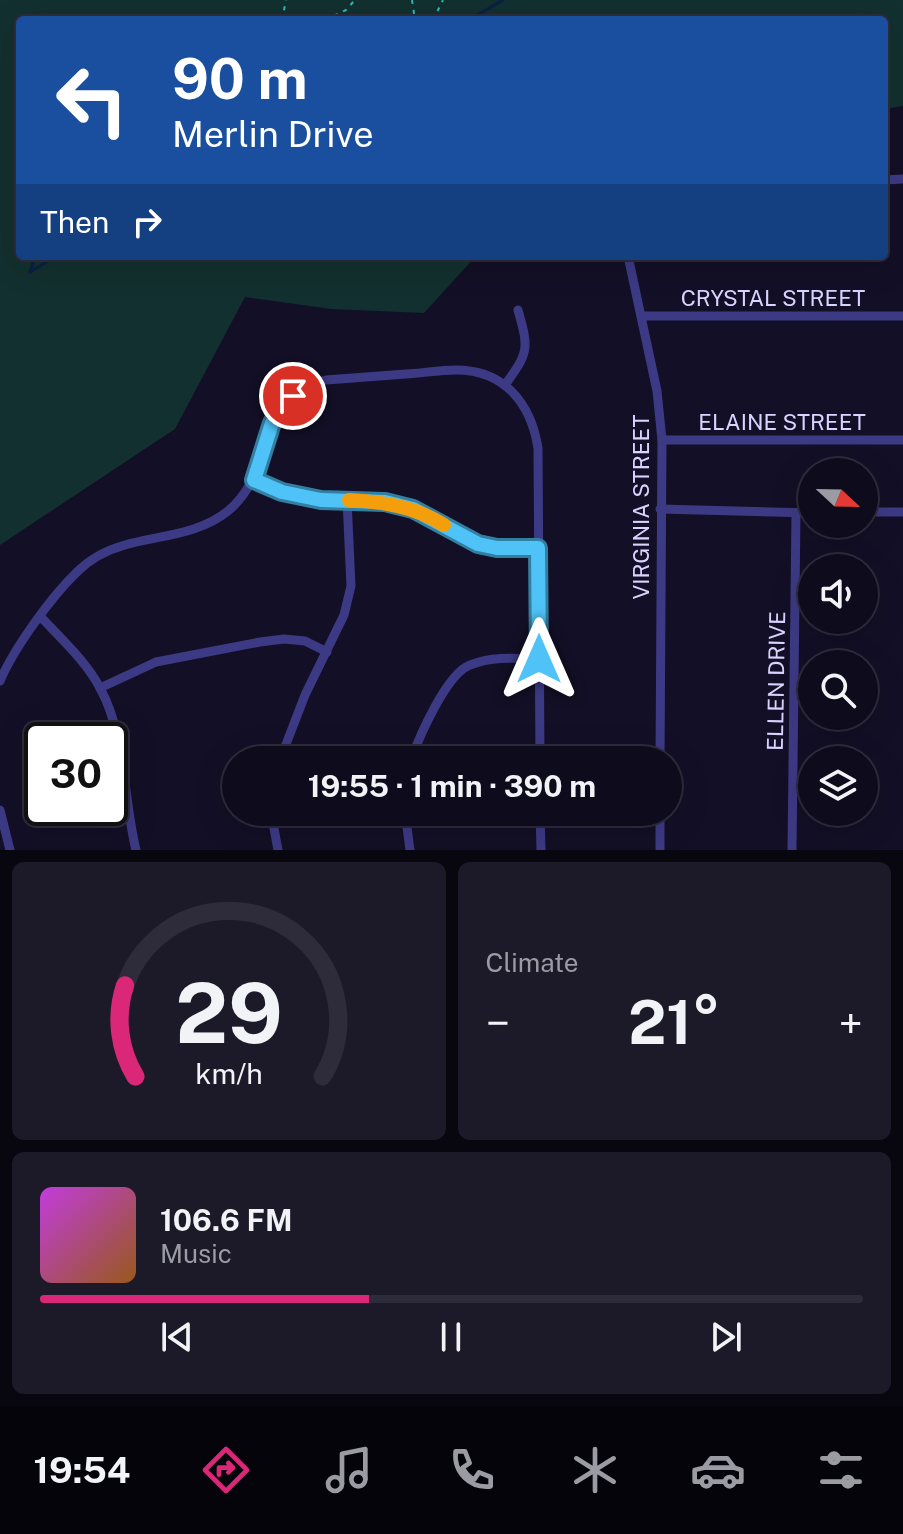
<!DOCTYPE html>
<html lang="en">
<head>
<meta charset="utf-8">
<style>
	body { margin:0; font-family:"Public Sans",sans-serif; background:#1c1929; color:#f1f3f6; height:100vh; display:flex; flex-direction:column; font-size:30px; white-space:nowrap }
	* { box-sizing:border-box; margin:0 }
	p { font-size:26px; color:#9b9ba3 }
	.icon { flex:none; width:44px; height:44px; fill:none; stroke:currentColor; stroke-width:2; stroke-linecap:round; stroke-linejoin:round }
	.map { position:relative; height:850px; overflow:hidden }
	.panel { display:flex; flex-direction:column; gap:12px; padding:12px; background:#08060f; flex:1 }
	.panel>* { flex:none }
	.guide { position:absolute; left:16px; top:16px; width:872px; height:244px; border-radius:8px; box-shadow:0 8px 32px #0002,0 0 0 2px #2e2b3b; background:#1a4fa0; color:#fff; overflow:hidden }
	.needle { width:52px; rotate:112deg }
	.fabs { position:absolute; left:798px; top:458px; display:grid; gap:16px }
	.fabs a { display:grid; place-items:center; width:80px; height:80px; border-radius:50%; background:#0e0b1c; box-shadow:0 8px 32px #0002,0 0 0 2px #2e2b3b; font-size:40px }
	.speed { position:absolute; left:24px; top:722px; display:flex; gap:16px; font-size:40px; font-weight:700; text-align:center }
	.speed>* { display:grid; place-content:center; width:104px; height:104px; border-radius:50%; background:#0e0b1c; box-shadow:0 8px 32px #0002,0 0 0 2px #2e2b3b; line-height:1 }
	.speed .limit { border:4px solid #111; border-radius:12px; background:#fff; color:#111 }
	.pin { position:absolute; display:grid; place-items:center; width:68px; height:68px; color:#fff; margin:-34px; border:4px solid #fff; border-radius:50%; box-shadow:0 2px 8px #0007 }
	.me { position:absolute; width:88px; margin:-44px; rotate:0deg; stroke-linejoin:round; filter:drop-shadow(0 0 6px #0008) }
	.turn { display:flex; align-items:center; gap:28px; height:168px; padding:0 24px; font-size:36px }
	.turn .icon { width:104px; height:104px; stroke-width:2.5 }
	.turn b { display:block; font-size:56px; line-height:68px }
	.then { display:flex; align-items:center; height:76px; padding:0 24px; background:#0003; gap:16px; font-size:30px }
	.big { font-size:60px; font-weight:700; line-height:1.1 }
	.panel .widget { flex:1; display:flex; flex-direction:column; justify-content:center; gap:12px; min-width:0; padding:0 28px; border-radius:12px; background:#1c1929 }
	.panel .dial { align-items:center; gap:0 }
	.dial svg { height:208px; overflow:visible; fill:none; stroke:#2e2b3b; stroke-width:7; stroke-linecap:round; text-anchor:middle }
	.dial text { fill:#f1f3f6; stroke:none }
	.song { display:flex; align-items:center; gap:24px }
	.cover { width:96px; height:96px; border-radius:12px; background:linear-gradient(135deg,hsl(290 70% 55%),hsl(30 70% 35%)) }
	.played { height:8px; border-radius:4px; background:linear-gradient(90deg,#db2777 40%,#2e2b3b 40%) }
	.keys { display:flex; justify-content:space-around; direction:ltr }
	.heat { display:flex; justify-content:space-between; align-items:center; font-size:44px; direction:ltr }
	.panel .tiles { flex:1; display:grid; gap:12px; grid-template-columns:1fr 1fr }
	.widget:last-child { grid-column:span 2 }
	.trip { position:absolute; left:222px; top:746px; width:460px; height:80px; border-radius:40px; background:#0e0b1c; box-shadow:0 8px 32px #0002,0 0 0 2px #2e2b3b; font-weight:700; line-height:80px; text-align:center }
	.menu { display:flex; height:128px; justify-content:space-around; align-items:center; background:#06040b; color:#9b9ba3 }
	.menu .icon { width:56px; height:56px }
	.menu .active { color:#db2777 }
	.menu b { font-size:36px; color:#f1f3f6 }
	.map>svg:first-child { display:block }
</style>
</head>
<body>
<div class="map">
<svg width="903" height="850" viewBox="0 0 903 850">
	<rect width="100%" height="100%" fill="#130f26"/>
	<polygon fill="#12302f" points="0,0 903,0 903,106 884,109 884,20 20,20 20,256 476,256 424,313 331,309 245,297 175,429 0,545"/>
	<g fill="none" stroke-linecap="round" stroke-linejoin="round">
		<g stroke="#0a1f44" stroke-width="3">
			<polyline points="469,20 503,0"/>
			<polyline points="35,256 30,272 56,256"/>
		</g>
		<g stroke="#2fb8b0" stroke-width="2" stroke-dasharray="4 6" stroke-linecap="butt">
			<polyline points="412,0 415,20"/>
			<polyline points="282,20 286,0"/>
			<polyline points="297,20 307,18 313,20"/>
			<polyline points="325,20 346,10 355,0"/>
			<polyline points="433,20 443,0"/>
		</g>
		<g stroke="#3d3a85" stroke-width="9">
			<polyline points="884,180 903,179"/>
			<polyline points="628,256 657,391 662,440 660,760"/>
			<polyline points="642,316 903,316"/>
			<path d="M505,385C529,352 529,349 518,310"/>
			<polyline points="662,440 903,440"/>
			<polyline points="254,480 282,492 321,500 385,502 413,509 478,544 497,548 538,548"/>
			<polyline points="660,509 812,513"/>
			<polyline points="864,512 903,512"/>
			<path d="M41,617C61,639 86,661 100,688C126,735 123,798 136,850"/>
			<path d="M0,681C14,648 51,597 77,572C90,559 107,550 125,545C160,535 198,535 228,511C277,471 254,400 326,380C353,378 380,376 406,374C423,373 440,370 456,370C505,370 531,404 538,448L540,760"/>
			<polyline points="100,688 156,662 260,642 284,639 305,641 327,652"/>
			<polyline points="280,760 305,695 344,615 351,586 347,500"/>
			<path d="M411,760C419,737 447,673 470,665C492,656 515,658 539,659"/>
			<polyline points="0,810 10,850"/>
			<polyline points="271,812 278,850"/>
			<polyline points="405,812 410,850"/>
			<polyline points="540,812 541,850"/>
			<polyline points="660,812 660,850"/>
			<polyline points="792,850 796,513"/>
		</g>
	</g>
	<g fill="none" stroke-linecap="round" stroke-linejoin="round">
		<g stroke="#337fa1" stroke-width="20">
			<polyline id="route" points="293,396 272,423 254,480 282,492 321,500 385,502 413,509 478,544 497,548 538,548 539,659"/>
		</g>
		<use href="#route" stroke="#4fc3f7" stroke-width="14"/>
		<path stroke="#f59e0b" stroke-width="14" d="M349,500C383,502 414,506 444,525"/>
	</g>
	<g text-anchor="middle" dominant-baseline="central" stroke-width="8" stroke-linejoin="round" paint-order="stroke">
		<g font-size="22" fill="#d9d4ff" stroke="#130f26">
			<text x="773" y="298">CRYSTAL STREET</text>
			<text x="782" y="422">ELAINE STREET</text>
			<text transform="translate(641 507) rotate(-90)">VIRGINIA STREET</text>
			<text transform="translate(776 681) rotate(-89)">ELLEN DRIVE</text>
		</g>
	</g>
</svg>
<div class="fabs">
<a><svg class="needle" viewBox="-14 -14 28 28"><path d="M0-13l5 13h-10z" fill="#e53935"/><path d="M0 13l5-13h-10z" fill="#9b9ba3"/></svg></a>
<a><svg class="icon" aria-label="sound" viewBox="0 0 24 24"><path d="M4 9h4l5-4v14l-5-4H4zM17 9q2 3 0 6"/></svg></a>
<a><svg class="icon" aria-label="search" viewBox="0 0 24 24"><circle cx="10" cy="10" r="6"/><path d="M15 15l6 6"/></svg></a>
<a><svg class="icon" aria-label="layers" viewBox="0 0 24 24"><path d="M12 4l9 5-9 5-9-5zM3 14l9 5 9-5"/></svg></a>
</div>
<div class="speed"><div class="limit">30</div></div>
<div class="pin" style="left:293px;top:396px;background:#d93025"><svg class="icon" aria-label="arrive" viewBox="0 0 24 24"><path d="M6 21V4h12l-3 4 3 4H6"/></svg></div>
<svg class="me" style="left:539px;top:659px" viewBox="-20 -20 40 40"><path d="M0-17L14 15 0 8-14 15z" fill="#4fc3f7" stroke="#fff" stroke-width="4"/></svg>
<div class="trip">19:55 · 1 min · 390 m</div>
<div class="guide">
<div class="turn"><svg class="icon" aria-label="left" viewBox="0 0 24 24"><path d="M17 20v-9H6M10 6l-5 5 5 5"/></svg><div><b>90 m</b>Merlin Drive</div></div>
<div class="then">Then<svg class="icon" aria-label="right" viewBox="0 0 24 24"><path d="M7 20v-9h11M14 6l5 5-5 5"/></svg></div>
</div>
</div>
<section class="panel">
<div class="tiles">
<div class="widget dial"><svg viewBox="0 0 100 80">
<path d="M14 69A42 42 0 1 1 86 69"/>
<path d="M14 69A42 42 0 0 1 10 34" stroke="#db2777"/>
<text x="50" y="56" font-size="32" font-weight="700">29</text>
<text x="50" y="72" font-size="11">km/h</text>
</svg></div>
<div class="widget"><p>Climate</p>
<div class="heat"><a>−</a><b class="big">21°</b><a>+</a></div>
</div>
<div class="widget">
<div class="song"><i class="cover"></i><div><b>106.6 FM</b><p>Music</p></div></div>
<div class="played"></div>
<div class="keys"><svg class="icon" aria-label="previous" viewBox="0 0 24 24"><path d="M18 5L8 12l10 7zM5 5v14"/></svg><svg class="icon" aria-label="pause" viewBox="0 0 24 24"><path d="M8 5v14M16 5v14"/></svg><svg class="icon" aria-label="next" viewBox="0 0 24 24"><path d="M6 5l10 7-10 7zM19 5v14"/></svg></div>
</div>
</div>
</section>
<nav class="menu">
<b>19:54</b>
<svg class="icon active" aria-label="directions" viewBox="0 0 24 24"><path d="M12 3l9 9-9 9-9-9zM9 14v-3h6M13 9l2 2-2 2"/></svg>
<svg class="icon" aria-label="music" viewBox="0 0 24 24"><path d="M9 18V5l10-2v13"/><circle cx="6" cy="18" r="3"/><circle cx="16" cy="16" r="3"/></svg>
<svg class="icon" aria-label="phone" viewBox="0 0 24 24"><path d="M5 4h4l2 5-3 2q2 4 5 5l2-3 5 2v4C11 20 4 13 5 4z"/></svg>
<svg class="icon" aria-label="climate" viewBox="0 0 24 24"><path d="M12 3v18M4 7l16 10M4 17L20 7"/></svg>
<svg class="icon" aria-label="car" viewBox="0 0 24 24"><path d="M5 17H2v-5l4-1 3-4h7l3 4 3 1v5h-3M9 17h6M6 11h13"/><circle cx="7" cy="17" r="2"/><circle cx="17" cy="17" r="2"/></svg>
<svg class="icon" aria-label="filters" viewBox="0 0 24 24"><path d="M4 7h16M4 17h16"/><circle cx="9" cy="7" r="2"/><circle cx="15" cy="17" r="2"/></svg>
</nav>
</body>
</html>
